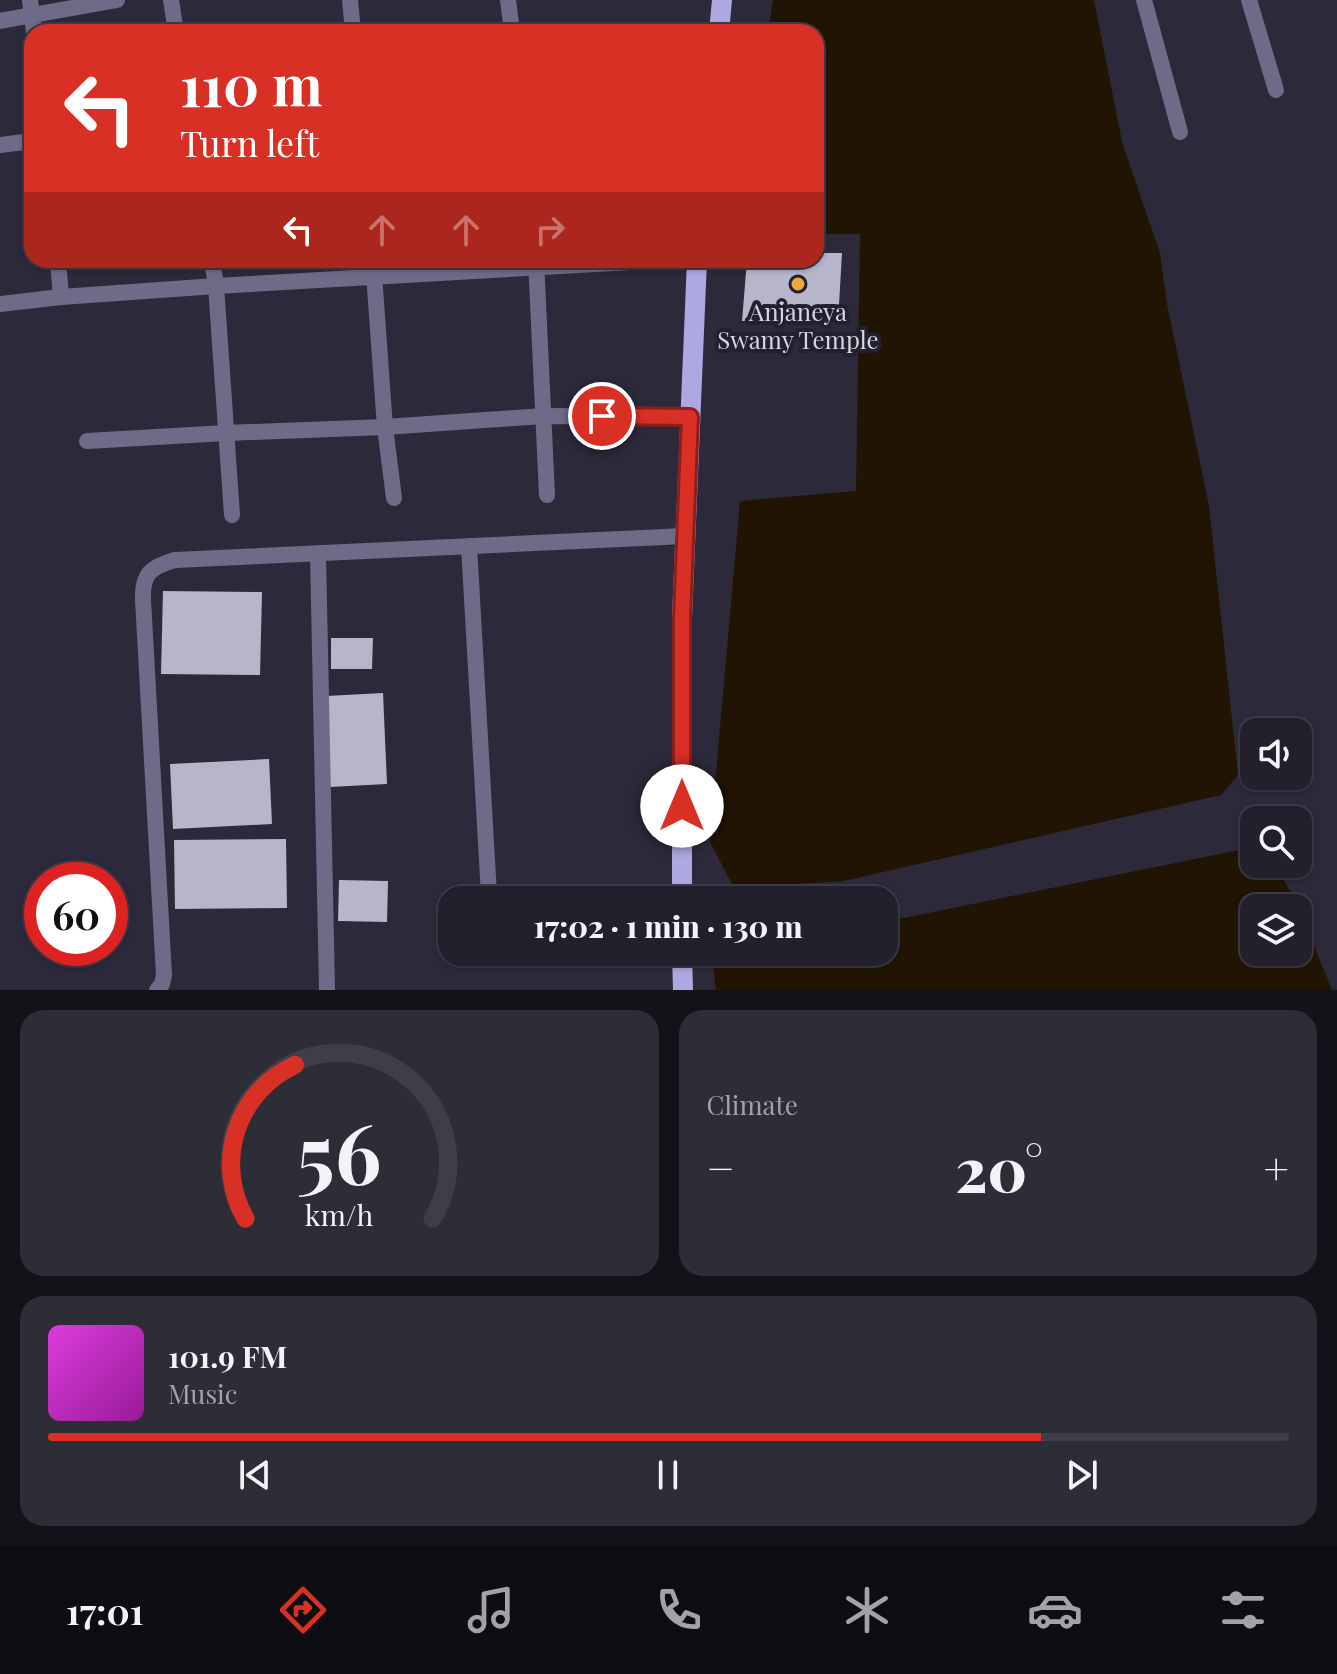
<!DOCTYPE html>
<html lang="en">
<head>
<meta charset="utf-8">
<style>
	body { margin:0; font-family:"Playfair Display",serif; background:#2d2d38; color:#f1f3f6; height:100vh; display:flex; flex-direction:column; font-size:30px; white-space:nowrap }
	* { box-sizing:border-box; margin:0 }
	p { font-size:26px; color:#a2a3a9 }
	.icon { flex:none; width:44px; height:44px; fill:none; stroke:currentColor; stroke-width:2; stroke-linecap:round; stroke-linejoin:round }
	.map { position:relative; height:990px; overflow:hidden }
	.drawer { display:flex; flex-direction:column; gap:20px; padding:20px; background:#121218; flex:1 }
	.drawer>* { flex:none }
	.hud { position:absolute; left:24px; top:24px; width:800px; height:244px; border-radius:24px; box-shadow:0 2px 6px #0004,0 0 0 2px #3e3e48; background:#d93025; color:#fff; overflow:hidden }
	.fabs { position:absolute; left:1240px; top:718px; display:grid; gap:16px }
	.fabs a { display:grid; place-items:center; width:72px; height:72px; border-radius:16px; background:#21202c; box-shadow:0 2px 6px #0004,0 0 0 2px #3e3e48; font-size:40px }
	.speed { position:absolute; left:24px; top:862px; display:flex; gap:16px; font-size:40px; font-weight:700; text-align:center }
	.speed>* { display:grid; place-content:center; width:104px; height:104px; border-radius:50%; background:#21202c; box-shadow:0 2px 6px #0004,0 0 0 2px #3e3e48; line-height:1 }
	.speed .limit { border:12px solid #d22; background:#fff; color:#111 }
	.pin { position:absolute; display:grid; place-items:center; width:68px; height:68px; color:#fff; margin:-34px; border:4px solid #fff; border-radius:50%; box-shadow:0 2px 8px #0007 }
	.me { position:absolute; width:88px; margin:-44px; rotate:0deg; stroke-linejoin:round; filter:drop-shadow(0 0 6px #0008) }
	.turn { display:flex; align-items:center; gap:28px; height:168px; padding:0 24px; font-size:36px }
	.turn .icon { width:104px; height:104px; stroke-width:2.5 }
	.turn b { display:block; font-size:56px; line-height:68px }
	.lanes { display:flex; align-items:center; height:76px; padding:0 24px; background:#0003; justify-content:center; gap:40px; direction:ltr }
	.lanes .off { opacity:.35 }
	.big { font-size:60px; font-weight:800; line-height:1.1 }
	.drawer .tile { flex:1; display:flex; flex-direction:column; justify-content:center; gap:12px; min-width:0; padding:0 28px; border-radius:24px; background:#2d2d38 }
	.drawer .dial { align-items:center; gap:0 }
	.dial svg { height:208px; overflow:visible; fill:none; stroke:#3e3e48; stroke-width:7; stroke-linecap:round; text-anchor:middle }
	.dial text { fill:#f1f3f6; stroke:none }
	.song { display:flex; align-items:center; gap:24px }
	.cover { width:96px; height:96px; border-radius:12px; background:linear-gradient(135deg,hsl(300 70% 55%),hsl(300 70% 35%)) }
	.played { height:8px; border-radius:4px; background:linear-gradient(90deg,#d93025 80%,#3e3e48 80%) }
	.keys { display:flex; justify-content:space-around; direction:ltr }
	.heat { display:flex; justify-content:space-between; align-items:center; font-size:44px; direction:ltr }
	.drawer .tiles { flex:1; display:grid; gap:20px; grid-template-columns:1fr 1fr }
	.tile:last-child { grid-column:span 2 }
	.trip { position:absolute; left:438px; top:886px; width:460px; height:80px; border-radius:24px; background:#21202c; box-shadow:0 2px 6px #0004,0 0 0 2px #3e3e48; font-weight:800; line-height:80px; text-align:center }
	.dock { display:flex; height:128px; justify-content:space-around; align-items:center; background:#0d0d12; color:#a2a3a9 }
	.dock .icon { width:56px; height:56px }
	.dock .selected { color:#d93025 }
	.dock b { font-size:36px; color:#f1f3f6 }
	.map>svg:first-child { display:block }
</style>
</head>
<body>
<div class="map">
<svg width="1337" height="990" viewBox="0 0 1337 990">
	<rect width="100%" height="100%" fill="#2c2a3a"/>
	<g fill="#211402" fill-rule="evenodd">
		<polygon points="773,0 1094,0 1122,142 1160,253 1167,304 1209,506 1238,775 1221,795 844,881 734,888 710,842 740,501 856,491 860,234 816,234 816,32 768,32"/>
		<path d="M1254,847V864H1274L1295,899L1332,990H716L712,958L740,952H884V922ZM1254,908H1298V952H1254Z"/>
	</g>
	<g fill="#b6b5c9">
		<polygon points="816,253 842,253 838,322 742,321 747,260 816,260"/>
		<polygon points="163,591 262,592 260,675 161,674"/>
		<polygon points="331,638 373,638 372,669 331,669"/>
		<polygon points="383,693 387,784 330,787 326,696"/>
		<polygon points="269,759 272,824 173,829 170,764"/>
		<polygon points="286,839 287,908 175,909 174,840"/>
		<polygon points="339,880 388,881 387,922 338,921"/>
	</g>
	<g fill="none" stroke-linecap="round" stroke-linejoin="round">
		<g stroke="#6d6b87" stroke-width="16">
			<polyline points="30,0 34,32"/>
			<polyline points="171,0 176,32"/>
			<polyline points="350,0 353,32"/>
			<polyline points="508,0 512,32"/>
			<polyline points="1144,0 1180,132"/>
			<polyline points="1249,0 1276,90"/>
			<polyline points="0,21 117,0"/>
			<polyline points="0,145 32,141"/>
			<polyline points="58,260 61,297"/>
			<polyline points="212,260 216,286 232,515"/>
			<polyline points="373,260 385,427 394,498"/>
			<polyline points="536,260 547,495"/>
			<polyline points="0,304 61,297 216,286 665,260"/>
			<polyline points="87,441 226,433 385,427 544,416 690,417"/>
			<polyline points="469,546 489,895"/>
			<polyline points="318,553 327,990"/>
			<path d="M157,990L162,984L164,975L143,600C142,574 150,567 175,560L685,536"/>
		</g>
		<g stroke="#ada8e1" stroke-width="20">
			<polyline points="719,32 722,0"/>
			<polyline points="682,900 682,617 697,260"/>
			<polyline points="682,952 683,990"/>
		</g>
	</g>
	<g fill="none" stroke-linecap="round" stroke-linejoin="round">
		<g stroke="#8d1f18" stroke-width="20">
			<polyline id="route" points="602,416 690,417 682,617 682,806"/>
		</g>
		<use href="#route" stroke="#d93025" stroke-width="14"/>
	</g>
	<circle fill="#eea73d" stroke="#222130" stroke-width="3" cx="798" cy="284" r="8"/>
	<g text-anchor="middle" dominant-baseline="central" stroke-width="8" stroke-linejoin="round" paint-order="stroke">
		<g font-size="24" fill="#d7d7e1" stroke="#222130">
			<text x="798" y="311">Anjaneya<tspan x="798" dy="28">Swamy Temple</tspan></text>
		</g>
	</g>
</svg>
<div class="fabs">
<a><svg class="icon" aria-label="sound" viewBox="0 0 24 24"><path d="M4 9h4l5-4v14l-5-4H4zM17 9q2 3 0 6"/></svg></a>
<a><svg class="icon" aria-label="search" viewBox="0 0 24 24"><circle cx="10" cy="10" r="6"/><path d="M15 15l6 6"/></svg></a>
<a><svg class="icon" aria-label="layers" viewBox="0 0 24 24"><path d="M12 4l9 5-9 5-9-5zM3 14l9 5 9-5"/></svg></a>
</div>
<div class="speed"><div class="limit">60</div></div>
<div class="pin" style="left:602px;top:416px;background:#d93025"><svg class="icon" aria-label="arrive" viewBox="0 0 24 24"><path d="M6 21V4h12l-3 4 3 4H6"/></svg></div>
<svg class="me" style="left:682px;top:806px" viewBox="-20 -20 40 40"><circle r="19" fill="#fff"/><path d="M0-13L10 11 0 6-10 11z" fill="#d93025"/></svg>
<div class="trip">17:02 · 1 min · 130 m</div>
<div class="hud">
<div class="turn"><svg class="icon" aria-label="left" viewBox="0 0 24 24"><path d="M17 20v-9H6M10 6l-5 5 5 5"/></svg><div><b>110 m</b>Turn left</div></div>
<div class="lanes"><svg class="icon" aria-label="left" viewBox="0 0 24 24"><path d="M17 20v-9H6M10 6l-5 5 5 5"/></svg><svg class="icon off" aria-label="ahead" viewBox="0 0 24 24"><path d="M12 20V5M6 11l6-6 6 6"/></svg><svg class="icon off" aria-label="ahead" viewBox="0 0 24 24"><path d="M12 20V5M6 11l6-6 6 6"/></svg><svg class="icon off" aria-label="right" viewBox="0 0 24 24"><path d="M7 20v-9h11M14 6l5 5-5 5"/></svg></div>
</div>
</div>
<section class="drawer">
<div class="tiles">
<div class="tile dial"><svg viewBox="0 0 100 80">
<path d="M14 69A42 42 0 1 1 86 69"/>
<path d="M14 69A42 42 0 0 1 33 10" stroke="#d93025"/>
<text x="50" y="56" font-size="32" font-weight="700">56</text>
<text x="50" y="72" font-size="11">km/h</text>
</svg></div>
<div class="tile"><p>Climate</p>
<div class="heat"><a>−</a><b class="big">20°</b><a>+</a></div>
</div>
<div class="tile">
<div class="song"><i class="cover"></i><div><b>101.9 FM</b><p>Music</p></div></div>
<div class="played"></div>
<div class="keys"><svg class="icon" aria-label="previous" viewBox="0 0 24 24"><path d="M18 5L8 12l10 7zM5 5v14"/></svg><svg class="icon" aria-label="pause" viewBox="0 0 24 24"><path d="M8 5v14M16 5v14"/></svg><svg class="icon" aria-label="next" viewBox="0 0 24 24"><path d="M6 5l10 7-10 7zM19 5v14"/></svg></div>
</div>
</div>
</section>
<nav class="dock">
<b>17:01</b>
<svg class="icon selected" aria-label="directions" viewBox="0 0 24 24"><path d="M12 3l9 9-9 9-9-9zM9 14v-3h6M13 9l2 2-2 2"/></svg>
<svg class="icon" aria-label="music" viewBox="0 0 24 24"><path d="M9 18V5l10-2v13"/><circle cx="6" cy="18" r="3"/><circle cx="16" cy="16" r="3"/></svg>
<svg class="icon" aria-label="phone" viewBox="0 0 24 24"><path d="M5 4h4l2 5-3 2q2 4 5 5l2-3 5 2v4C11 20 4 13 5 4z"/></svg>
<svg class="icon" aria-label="climate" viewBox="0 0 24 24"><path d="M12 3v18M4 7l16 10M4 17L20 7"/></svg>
<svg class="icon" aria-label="car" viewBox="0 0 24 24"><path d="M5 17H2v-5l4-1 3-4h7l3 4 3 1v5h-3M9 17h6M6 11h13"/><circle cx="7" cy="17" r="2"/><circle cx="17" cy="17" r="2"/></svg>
<svg class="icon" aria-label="filters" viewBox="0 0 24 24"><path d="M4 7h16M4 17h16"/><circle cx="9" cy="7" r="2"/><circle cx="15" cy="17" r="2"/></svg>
</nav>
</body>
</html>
